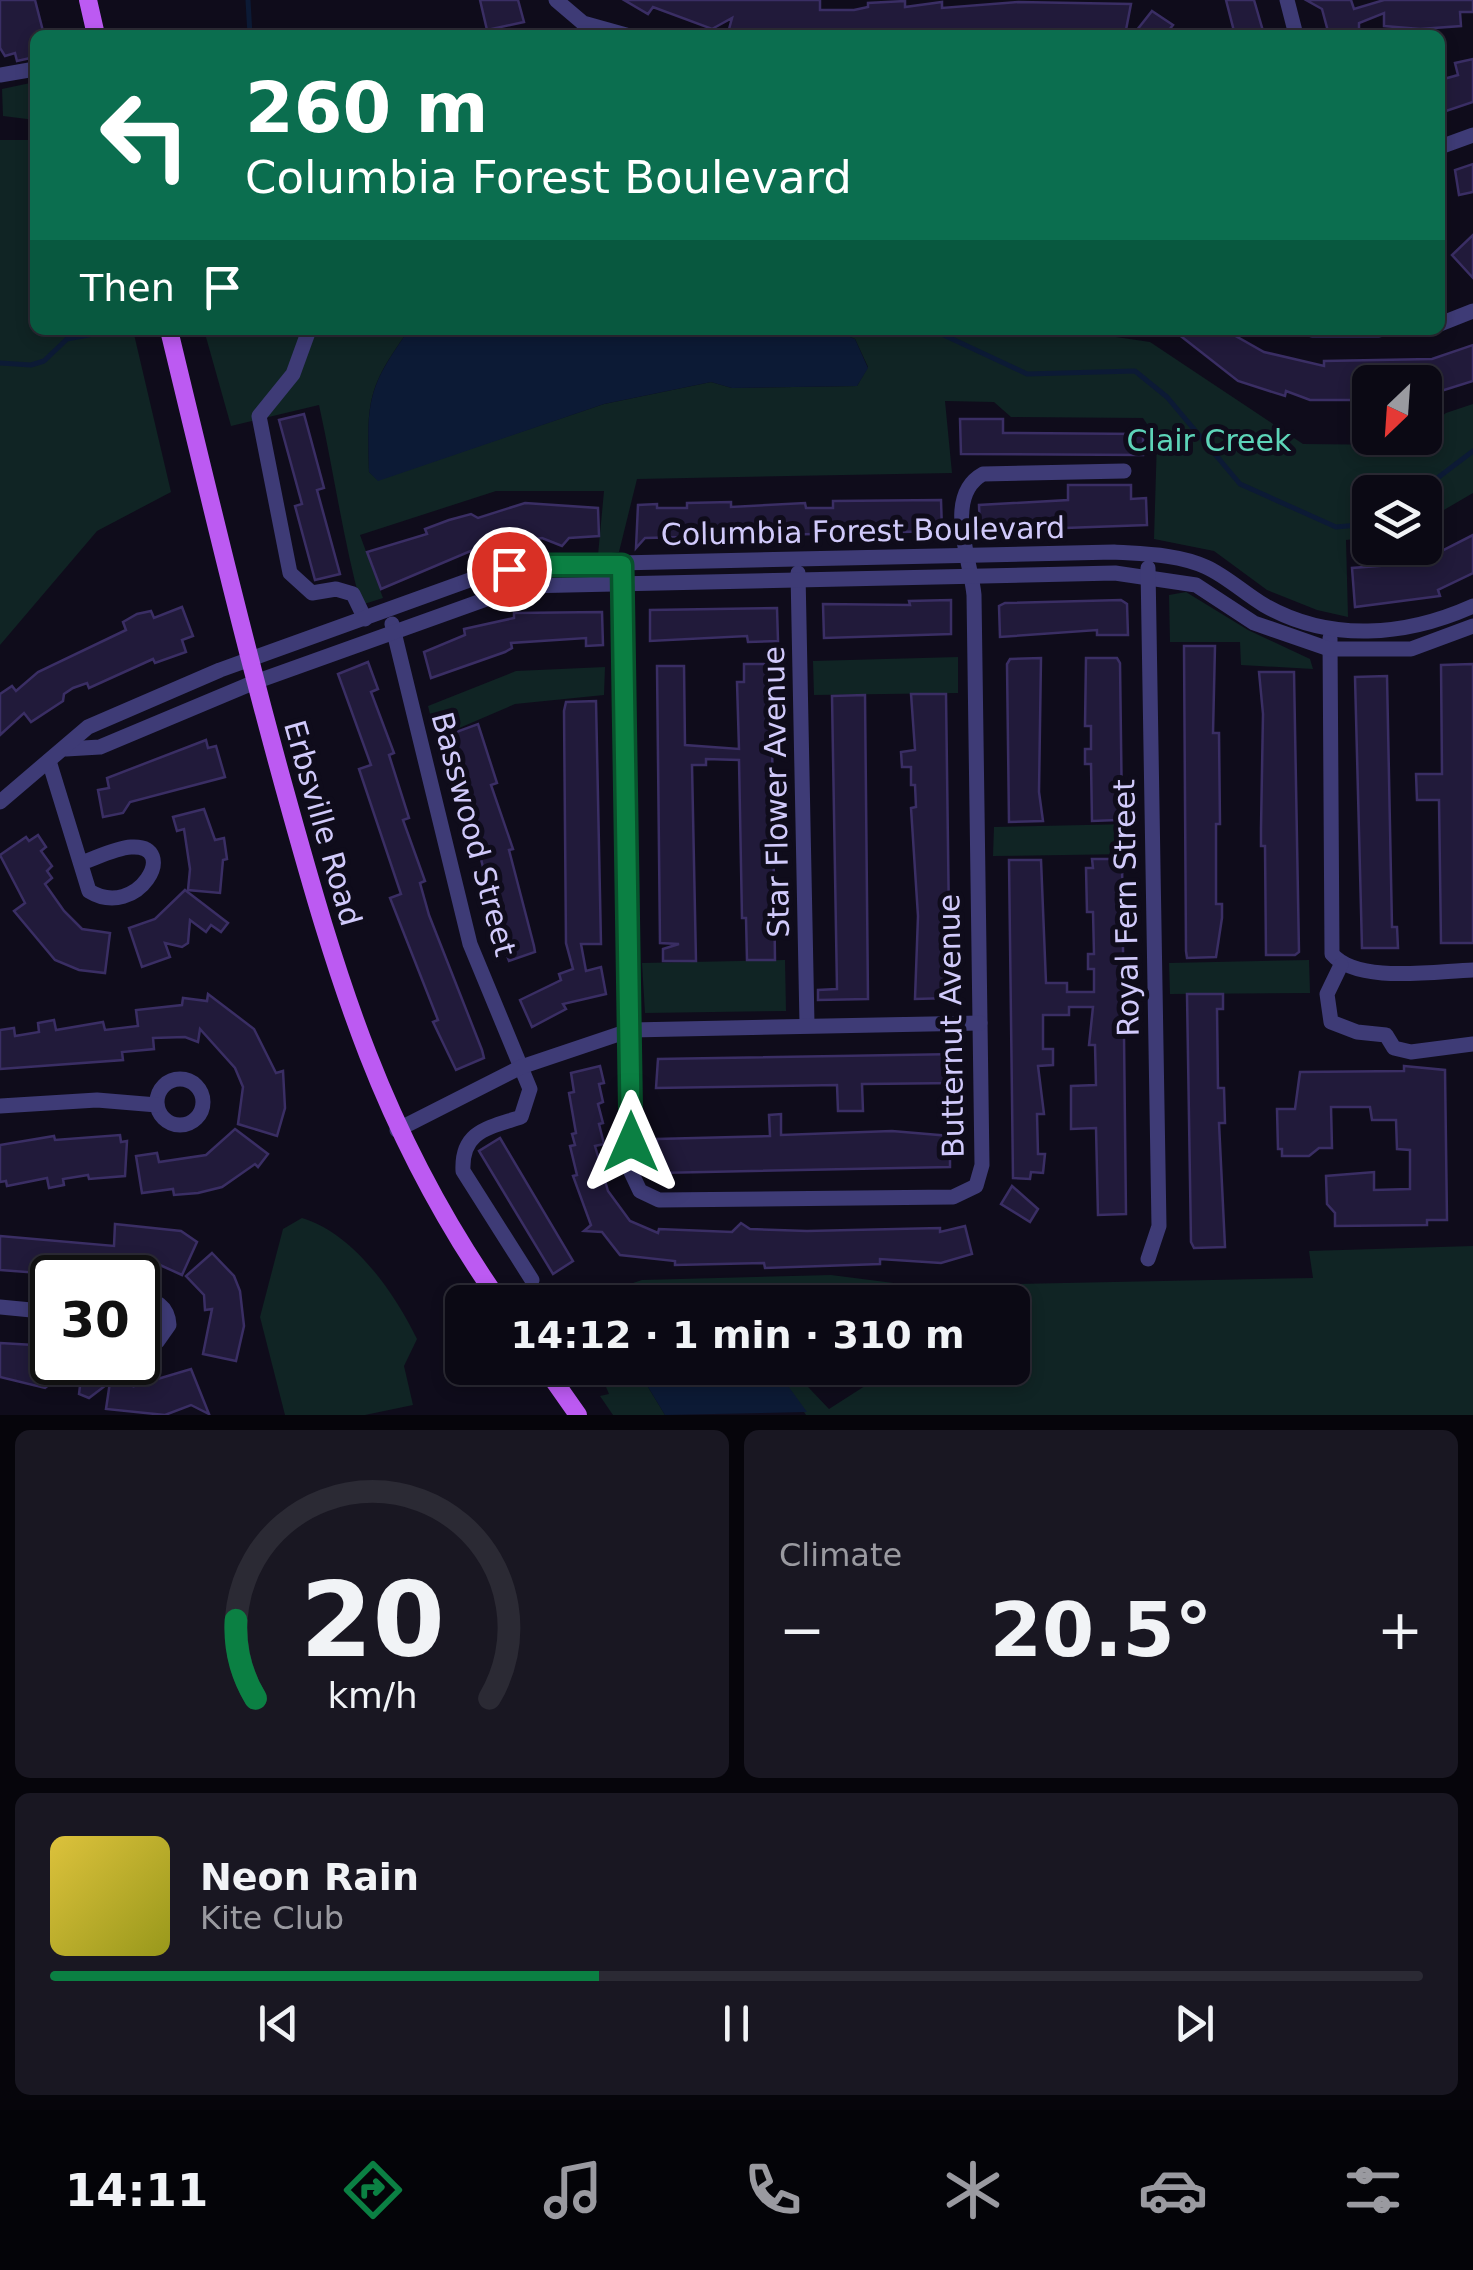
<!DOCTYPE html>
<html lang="en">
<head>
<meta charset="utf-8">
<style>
	body { margin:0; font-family:"DejaVu Sans",sans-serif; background:#191722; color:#f1f3f6; height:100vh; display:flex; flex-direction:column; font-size:38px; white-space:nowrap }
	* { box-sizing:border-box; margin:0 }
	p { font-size:32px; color:#9a9aa0 }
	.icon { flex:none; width:55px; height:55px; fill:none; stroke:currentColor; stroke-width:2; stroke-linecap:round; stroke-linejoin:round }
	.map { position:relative; height:1415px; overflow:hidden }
	.panel { display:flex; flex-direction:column; gap:15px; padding:15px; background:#06050b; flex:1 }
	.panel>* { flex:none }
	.top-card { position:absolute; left:30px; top:30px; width:1415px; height:305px; border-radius:15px; box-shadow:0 5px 15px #0003,0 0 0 2px #2b2a34; background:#0b6e4f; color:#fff; overflow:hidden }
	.needle { width:65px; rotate:205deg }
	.fabs { position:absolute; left:1352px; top:365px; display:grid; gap:20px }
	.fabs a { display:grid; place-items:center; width:90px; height:90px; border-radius:15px; background:#0b0914; box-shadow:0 5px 15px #0003,0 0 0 2px #2b2a34; font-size:50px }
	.speed { position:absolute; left:30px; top:1255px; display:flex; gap:20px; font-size:50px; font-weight:700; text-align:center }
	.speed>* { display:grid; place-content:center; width:130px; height:130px; border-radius:50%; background:#0b0914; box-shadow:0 5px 15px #0003,0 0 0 2px #2b2a34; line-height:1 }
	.speed .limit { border:5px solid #111; border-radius:15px; background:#fff; color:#111 }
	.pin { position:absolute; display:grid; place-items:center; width:85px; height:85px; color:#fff; margin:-42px; border:5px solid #fff; border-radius:50%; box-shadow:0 2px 10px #0007 }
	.me { position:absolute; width:110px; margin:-55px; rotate:0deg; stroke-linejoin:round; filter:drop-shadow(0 0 8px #0008) }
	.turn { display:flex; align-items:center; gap:35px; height:210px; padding:0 50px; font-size:45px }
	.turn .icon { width:130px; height:130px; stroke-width:2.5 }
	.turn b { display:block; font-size:70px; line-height:85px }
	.then { display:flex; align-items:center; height:95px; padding:0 50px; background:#0003; gap:20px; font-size:38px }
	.big { font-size:75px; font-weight:700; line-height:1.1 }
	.panel .tile { flex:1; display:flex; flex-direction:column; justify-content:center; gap:15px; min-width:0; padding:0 35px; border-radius:15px; background:#191722 }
	.panel .dial { align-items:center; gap:0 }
	.dial svg { height:260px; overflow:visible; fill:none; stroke:#2b2a34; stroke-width:7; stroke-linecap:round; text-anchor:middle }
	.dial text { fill:#f1f3f6; stroke:none }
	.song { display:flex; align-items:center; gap:30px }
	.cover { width:120px; height:120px; border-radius:15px; background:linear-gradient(135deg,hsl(50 70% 55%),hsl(60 70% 35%)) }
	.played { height:10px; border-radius:5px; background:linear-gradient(90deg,#0b8043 40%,#2b2a34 40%) }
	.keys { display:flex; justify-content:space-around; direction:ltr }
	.heat { display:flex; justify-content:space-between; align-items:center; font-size:55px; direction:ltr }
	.panel .tiles { flex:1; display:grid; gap:15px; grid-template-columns:1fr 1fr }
	.tile:last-child { grid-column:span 2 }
	.trip { position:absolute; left:445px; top:1285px; width:585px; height:100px; border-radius:15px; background:#0b0914; box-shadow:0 5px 15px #0003,0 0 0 2px #2b2a34; font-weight:700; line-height:100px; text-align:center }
	.menu { display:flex; height:160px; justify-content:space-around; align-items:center; background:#040408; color:#9a9aa0 }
	.menu .icon { width:70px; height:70px }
	.menu .current { color:#0b8043 }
	.menu b { font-size:45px; color:#f1f3f6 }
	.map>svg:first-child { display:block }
</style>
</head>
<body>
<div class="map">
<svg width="1473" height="1415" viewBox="0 0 1473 1415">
	<rect width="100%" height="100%" fill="#0f0c1b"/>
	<g fill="#102424">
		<polygon points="35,82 35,120 3,116 2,89"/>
		<polygon points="0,140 35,140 35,330 133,330 171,492 97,531 0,645"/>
		<path d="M204,330H285L316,337L320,330H409C367,388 367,400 369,472L378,480L604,404L711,382L732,388L857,386L868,367L855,339L832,330H1119L1116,337L1150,342L1303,444L1401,445L1412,438H1425V428L1446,413L1473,404V493L1425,521V492H1370V537L1346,540L1348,617L1317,610L1267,590L1214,551L1154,539L1157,439L1143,418L1011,417L994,402L945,401L952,473L637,479L619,552L598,555L604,491H496L360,535L383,598L361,605C343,539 334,473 319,405L231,426Z"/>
		<polygon points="1186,592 1248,630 1310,659 1313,669 1241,665 1240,642 1170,642 1169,595"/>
		<polygon points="958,657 958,693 814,695 813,661"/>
		<polygon points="605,667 604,695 515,704 436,738 428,706 516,671"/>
		<polygon points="1131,824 1130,854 993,856 994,827"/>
		<polygon points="785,960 786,1011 645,1013 642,963"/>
		<polygon points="1309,960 1310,993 1170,994 1169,963"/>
		<path d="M302,1218C354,1234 394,1292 417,1339L404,1366L413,1405L365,1415H285L260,1317L283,1229Z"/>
		<polygon points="1473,1246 1473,1415 806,1415 775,1368 790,1368 829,1409 893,1368 1012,1368 1012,1302 862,1302 851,1291 792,1302 576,1302 642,1280 831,1275 917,1286 1313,1278 1309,1251"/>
		<polygon points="611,1368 645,1368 642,1377 665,1415 613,1415 600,1396 609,1394 601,1375"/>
	</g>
	<g fill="#0c1a35">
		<path d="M409,330H832L855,339L868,368L857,386L732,388L711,382L604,404L378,481L369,472C367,401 367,388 409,330Z"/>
		<polygon points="645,1368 775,1368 807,1412 665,1415 642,1377"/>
	</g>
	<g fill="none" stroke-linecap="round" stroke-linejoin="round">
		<g stroke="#0c1a35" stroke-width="5">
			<polyline points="248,0 250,35"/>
			<polyline points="933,330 1027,374 1135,371 1167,397 1240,484 1336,527 1370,524"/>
			<polyline points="0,363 31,365 44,361 67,339 115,330"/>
			<polyline points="1419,492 1473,451"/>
		</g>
	</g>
	<g fill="#211a3a" stroke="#3a2e64" stroke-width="2.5">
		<polygon points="0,0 35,0 44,35 35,35 35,57 17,61 15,53 5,56 0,48"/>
		<polygon points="480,0 518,0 524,22 487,30"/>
		<polygon points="624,0 820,0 820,10 854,10 868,7 868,3 905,1 905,7 942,2 942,8 1018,2 1131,4 1125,35 738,35 728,33 732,18 712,29 653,7 648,14"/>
		<polygon points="1226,0 1254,0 1263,31 1235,35"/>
		<polygon points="1306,0 1351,0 1354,9 1384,0 1473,0 1473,12 1460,12 1461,26 1420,29 1384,26 1384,13 1359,23 1359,35 1329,35 1322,9"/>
		<polygon points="1152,11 1173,25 1165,35 1133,35"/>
		<polygon points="1473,59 1473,102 1440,113 1440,80 1458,75 1455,63"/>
		<polygon points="1473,164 1473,192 1459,195 1455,170"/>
		<polygon points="1473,235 1473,278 1452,255"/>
		<polygon points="1173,330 1225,330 1264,352 1324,366 1324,361 1432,359 1473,345 1473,381 1425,396 1425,382 1369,382 1369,395 1355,395 1356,400 1310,400 1286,391 1285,396 1238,381"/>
		<polygon points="304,414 324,488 317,490 340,574 315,580 295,506 302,504 279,420"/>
		<polygon points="960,419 1003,419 1003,433 1143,434 1143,455 961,454"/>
		<polygon points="1068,485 1131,485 1131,499 1146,498 1147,525 980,531 979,505 1068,500"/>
		<polygon points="941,500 942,531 645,538 636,548 638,505 657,504 657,508 687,508 687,503 731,502 731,507 805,503 806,508 833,508 833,501"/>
		<polygon points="525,503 598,508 599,536 569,538 562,546 542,538 480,547 381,589 367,552 427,534 425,529 449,520 471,514 478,518"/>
		<polygon points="1473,535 1473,573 1438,590 1440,596 1355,607 1352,568 1418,563"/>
		<polygon points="951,600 951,634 824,638 823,604 910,605 909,601"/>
		<polygon points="1121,600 1127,604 1128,635 1097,635 1097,630 1000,637 999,606 1005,603"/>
		<polygon points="182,607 193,636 182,640 186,652 155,663 153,659 89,688 87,683 73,688 64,694 63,701 31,722 24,713 0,735 0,694 12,686 16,691 38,672 126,630 123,622 137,614 151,611 154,618"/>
		<polygon points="777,608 778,641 748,642 747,636 650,641 650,610"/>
		<polygon points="602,612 603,645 586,646 586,638 511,643 512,648 505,652 431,678 424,652 465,635 464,629 514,618 514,613"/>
		<polygon points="1184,646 1215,646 1213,733 1219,733 1220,824 1216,824 1216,904 1222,904 1222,918 1216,957 1187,958 1186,951"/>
		<polygon points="1041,658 1039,792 1043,821 1009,822 1007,664 1010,659"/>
		<polygon points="1086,658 1117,658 1120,663 1122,816 1118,820 1092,821 1091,764 1085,764 1085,749 1091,749 1091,726 1085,726"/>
		<polygon points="368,662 378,689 371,692 394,753 389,755 409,818 403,820 425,881 420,883 429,915 482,1050 484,1058 456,1070 433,1022 438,1020 390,898 401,894 359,769 371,765 338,674"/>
		<polygon points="744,664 771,664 775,960 747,960 746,918 742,918 739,760 706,759 706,765 692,765 696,961 663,961 663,949 679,944 660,943 657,666 684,666 685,745 739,749 737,682 744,682"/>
		<polygon points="1473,664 1473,943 1441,943 1439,800 1417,800 1416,774 1442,774 1441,665"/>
		<polygon points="1259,672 1294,672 1299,952 1295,955 1266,955 1265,846 1261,846 1261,828 1263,714"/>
		<polygon points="1387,676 1392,927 1397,927 1398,948 1362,948 1355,677"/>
		<polygon points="911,694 946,694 950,998 915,999 918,916 911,808 916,807 915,785 911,785 911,767 902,767 901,752 915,750"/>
		<polygon points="865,695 868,999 818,1000 818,990 837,989 832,696"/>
		<polygon points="596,701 601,944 581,944 586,971 601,967 606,994 563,1004 566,1009 532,1027 520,1000 561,980 559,974 573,969 566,943 564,711 566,702"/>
		<polygon points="478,724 497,783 491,785 513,849 509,850 534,946 535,952 509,961 487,899 491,897 448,735"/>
		<polygon points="206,740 208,748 216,746 225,777 130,802 123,813 103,817 98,790 109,788 107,778"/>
		<polygon points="204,809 215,840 224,838 227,859 223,860 220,893 188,890 190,869 184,829 177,831 173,817"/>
		<polygon points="38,835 46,847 41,851 52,866 47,871 52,878 45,884 64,911 82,929 110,933 105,973 79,970 55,960 14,911 25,903 0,855 26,837 29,841"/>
		<polygon points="1092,859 1122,859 1126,1214 1098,1215 1096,1128 1071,1129 1071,1086 1096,1085 1095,1045 1089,1045 1093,1007 1069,1007 1069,1015 1043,1015 1043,1049 1053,1049 1053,1065 1038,1066 1044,1114 1037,1114 1038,1154 1045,1154 1043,1173 1031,1172 1030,1179 1013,1178 1009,860 1041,860 1046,983 1067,983 1067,992 1094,992 1094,969 1088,969 1088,954 1094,954 1093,912 1087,912 1086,868 1093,868"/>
		<polygon points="185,890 228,923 221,932 211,925 206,932 190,920 188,943 182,947 165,943 170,957 142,967 129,928 155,919"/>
		<polygon points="208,994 254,1029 276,1073 283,1071 285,1108 277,1136 238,1124 243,1087 235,1068 200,1029 198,1042 185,1037 153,1038 154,1049 122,1052 123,1060 0,1069 0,1030 14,1028 15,1036 39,1032 38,1023 54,1020 56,1030 103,1022 105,1030 138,1026 136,1010 182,1005 183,998 207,1001"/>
		<polygon points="1187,994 1223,994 1223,1009 1217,1009 1218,1088 1224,1088 1225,1123 1219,1123 1225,1247 1194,1248 1191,1242"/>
		<polygon points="958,1054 958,1083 862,1084 863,1111 838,1111 837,1085 656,1088 658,1059"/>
		<polygon points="600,1066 604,1083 599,1084 603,1102 598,1104 603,1123 599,1124 604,1144 595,1146 608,1191 630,1221 658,1233 659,1229 732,1232 741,1223 750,1229 807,1231 940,1228 940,1232 965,1226 972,1254 941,1263 880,1259 880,1264 765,1268 764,1263 675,1265 675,1261 620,1255 602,1232 584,1231 591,1225 573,1176 577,1175 570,1146 575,1145 572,1134 576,1133 569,1093 574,1092 571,1073"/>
		<polygon points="1404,1066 1445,1070 1447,1220 1427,1220 1427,1225 1335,1226 1335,1213 1327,1204 1326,1176 1374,1172 1374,1190 1410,1189 1410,1150 1397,1149 1396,1120 1372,1120 1370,1107 1331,1107 1332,1148 1319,1148 1309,1156 1282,1156 1282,1149 1278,1149 1277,1109 1295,1109 1300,1072 1404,1071"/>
		<polygon points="781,1114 781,1135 892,1131 950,1136 950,1167 658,1173 657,1139 770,1136 769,1115"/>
		<polygon points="235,1129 268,1154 258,1167 255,1164 222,1187 198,1193 174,1195 173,1189 142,1193 136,1156 157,1153 159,1162 206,1155"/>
		<polygon points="120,1135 121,1142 127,1141 125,1176 89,1179 88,1175 63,1179 64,1185 49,1188 47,1178 7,1186 6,1181 0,1182 0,1145 54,1136 55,1140"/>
		<polygon points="500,1138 573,1261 553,1274 479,1151"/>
		<polygon points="1012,1186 1038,1209 1030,1222 1001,1204"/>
		<polygon points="115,1224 181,1231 197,1242 182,1275 160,1265 134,1261 133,1265 108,1262 106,1278 0,1270 0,1236 114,1246"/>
		<polygon points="212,1253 234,1276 240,1291 244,1326 236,1361 203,1354 212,1309 205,1310 204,1295 186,1276"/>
		<polygon points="0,1343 51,1346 49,1362 107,1362 105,1377 134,1381 134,1386 191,1369 209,1414 191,1405 165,1415 106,1409 110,1382 89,1398 79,1394 80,1386 51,1383 45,1388 0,1377"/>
	</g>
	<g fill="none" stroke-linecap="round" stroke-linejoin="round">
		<g stroke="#3e3b76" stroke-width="15">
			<polyline points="556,0 583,23 626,35"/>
			<polyline points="1287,0 1296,35"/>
			<polyline points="0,75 35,69"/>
			<polyline points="1440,147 1473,135"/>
			<polyline points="1440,324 1473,311"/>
			<polyline points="309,330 293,374 259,416 290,573 312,593 336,589 353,594 365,619"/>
			<polyline points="1312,330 1379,330"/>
			<path d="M621,565L631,1172L640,1191L659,1200L953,1197L976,1186L982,1165L974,595C971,560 943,496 983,474L1124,471"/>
			<polyline points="798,573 807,1024"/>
			<path d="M392,624L470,944L530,1089L521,1117C488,1128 461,1131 463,1171L532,1280"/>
			<path d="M1330,638L1332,954C1357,984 1435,971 1473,970"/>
			<polyline points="66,749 100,747 255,682 523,586 1115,573 1196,585 1254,623 1329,649 1411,649 1473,626"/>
			<path d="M49,761L89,891C138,921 181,844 131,847C116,848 98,857 84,862"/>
			<path d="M0,802L88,727L220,670L489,573L529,565L1114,552C1143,554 1178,554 1206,567C1226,576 1244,593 1264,605C1330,643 1406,636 1473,606"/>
			<polyline points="1341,965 1327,994 1331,1022 1357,1032 1386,1035 1394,1048 1411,1052 1473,1044"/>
			<circle cx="180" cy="1102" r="23"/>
			<polyline points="0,1106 97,1100 157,1105"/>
			<polyline points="397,1130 521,1067 631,1030 980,1023"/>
			<polyline points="1148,1259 1159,1226 1148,568"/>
			<path d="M138,1301C155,1297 168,1307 169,1325L157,1342L138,1343"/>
			<polyline points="0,1307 52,1312"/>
		</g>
		<g stroke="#bc5af2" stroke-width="18">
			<polyline points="88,0 96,35"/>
			<path d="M169,330C206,483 242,635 284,787C338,982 382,1134 500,1302"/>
			<polyline points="545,1368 578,1415"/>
		</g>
	</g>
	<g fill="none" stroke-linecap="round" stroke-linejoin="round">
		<g stroke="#07532c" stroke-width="25">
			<polyline id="route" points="509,569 529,565 622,565 631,1142"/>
		</g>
		<use href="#route" stroke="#0b8043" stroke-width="18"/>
	</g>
	<g text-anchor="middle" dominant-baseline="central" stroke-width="10" stroke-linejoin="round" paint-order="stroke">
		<g font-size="30" fill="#5dd4b8" stroke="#0f0c1b">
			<text x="1209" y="440">Clair Creek</text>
		</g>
		<g font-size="30" fill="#d1cafb" stroke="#0f0c1b">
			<text transform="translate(863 531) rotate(-1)">Columbia Forest Boulevard</text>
			<text transform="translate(776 792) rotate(-91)">Star Flower Avenue</text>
			<text transform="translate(323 823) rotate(74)">Erbsville Road</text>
			<text transform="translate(474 834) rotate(75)">Basswood Street</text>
			<text transform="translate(1126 908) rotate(-91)">Royal Fern Street</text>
			<text transform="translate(951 1026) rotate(-91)">Butternut Avenue</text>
		</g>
	</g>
</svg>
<div class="fabs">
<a><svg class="needle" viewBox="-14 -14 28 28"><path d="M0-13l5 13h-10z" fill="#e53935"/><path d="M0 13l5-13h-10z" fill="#9a9aa0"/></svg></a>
<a><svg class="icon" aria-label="layers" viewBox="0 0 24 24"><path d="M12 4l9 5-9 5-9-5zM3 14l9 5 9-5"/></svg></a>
</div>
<div class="speed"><div class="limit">30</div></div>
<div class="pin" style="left:509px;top:569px;background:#d93025"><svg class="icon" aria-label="arrive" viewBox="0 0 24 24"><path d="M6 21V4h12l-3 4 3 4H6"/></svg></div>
<svg class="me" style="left:631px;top:1142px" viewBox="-20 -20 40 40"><path d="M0-17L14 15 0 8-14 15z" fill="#0b8043" stroke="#fff" stroke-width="4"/></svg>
<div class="trip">14:12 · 1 min · 310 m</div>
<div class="top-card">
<div class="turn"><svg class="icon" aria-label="left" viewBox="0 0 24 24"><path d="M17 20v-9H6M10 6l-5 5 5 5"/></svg><div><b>260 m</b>Columbia Forest Boulevard</div></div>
<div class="then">Then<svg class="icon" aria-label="arrive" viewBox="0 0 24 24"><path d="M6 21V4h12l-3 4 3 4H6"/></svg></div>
</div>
</div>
<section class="panel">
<div class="tiles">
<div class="tile dial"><svg viewBox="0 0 100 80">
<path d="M14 69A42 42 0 1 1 86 69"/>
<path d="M14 69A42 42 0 0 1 8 45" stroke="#0b8043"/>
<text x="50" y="56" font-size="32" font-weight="700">20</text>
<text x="50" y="72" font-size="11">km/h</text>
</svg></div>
<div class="tile"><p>Climate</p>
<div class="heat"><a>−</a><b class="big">20.5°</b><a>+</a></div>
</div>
<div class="tile">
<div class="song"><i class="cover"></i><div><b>Neon Rain</b><p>Kite Club</p></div></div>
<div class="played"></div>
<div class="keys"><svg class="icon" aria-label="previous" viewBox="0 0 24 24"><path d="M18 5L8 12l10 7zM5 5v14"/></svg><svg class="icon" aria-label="pause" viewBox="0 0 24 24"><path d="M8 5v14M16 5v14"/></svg><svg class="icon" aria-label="next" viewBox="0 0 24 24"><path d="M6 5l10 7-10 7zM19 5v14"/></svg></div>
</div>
</div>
</section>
<nav class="menu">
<b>14:11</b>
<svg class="icon current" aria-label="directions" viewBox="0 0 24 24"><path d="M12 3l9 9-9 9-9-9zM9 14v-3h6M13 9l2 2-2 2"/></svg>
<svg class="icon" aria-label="music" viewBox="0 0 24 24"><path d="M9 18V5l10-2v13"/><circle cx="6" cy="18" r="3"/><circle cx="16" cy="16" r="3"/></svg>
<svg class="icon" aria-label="phone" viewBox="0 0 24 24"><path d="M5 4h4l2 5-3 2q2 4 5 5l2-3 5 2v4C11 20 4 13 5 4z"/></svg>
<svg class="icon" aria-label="climate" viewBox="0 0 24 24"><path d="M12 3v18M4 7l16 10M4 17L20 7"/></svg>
<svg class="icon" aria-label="car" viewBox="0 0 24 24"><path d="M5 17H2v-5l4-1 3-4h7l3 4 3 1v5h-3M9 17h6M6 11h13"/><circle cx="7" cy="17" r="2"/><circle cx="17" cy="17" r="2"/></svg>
<svg class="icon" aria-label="filters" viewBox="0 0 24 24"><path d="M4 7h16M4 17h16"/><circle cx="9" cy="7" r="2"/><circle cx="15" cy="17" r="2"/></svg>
</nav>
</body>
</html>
